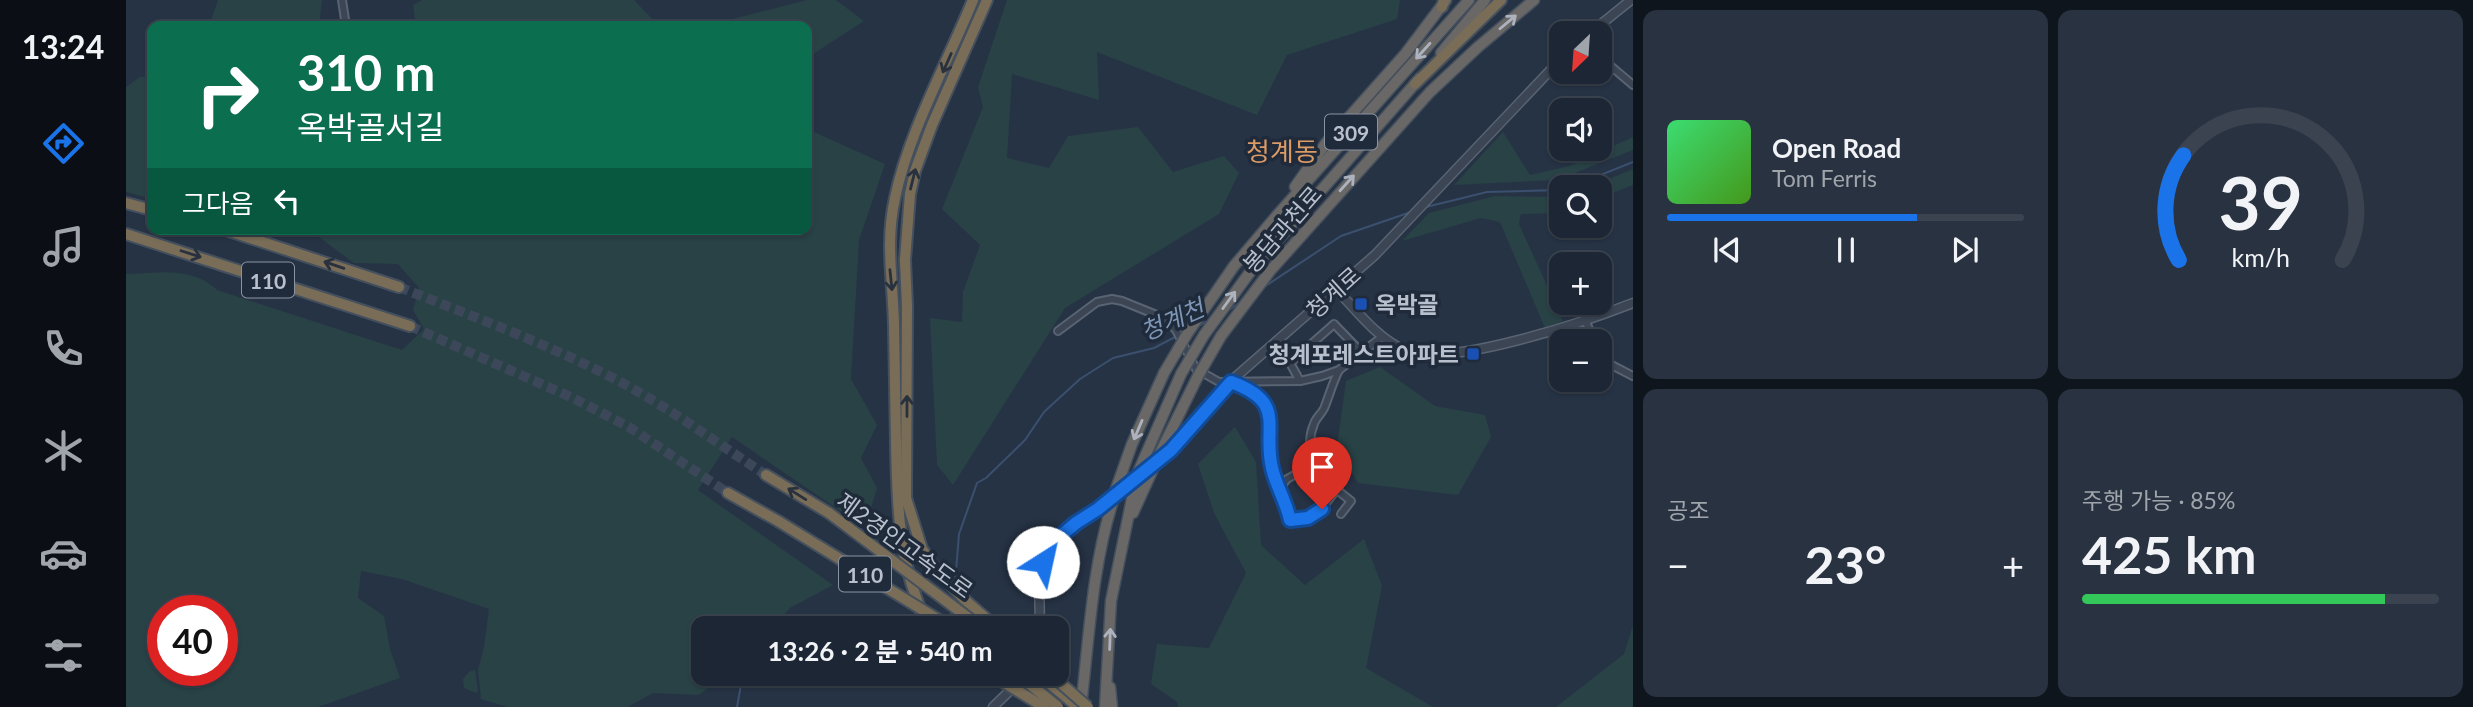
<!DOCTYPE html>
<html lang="ko">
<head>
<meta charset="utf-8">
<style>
	body { margin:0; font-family:Lato,"Noto Sans KR",sans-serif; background:#293240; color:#f1f3f6; height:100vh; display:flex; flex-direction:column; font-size:26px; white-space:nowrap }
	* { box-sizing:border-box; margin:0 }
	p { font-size:23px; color:#a0a5ac }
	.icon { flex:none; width:38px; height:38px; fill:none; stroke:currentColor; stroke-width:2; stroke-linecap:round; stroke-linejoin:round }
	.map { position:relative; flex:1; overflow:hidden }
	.side { display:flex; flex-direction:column; gap:10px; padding:10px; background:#0f151d; width:840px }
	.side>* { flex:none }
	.banner { position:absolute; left:21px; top:21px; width:665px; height:214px; border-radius:14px; box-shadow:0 2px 5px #0004,0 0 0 2px #3a434f; background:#0b6e4f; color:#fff; overflow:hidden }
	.needle { width:46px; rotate:205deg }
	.controls { position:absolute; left:1423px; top:21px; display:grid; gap:14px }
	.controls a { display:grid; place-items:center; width:63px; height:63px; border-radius:14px; background:#1c2634; box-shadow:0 2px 5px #0004,0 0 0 2px #3a434f; font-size:35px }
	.speed { position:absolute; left:21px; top:595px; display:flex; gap:14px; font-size:35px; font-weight:700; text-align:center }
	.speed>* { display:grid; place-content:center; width:91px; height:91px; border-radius:50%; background:#1c2634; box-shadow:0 2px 5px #0004,0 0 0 2px #3a434f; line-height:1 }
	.speed .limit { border:10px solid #d22; background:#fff; color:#111 }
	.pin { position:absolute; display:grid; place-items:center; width:60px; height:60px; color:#fff; margin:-72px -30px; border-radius:50% 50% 50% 0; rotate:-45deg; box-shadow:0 0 7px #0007 }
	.pin .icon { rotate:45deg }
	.me { position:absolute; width:77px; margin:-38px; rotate:35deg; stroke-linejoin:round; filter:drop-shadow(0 0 5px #0008) }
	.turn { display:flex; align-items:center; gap:24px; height:147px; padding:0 35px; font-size:32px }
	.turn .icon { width:91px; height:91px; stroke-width:2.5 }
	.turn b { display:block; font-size:49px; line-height:60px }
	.then { display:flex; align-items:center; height:66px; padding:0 35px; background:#0003; gap:14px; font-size:26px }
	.big { font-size:52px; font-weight:700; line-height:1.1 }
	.side .tile { flex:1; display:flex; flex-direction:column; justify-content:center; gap:10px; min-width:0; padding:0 24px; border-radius:14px; background:#293240 }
	.side .dial { align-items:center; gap:0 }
	.dial svg { height:182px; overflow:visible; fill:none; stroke:#3a434f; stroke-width:7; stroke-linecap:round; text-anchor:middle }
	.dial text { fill:#f1f3f6; stroke:none }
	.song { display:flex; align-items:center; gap:21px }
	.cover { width:84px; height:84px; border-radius:10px; background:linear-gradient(135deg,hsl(140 70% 55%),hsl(100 70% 35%)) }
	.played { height:7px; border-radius:4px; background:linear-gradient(90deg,#1a73e8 70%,#3a434f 70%) }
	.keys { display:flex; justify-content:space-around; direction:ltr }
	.heat { display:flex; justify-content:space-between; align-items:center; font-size:38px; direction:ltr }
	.charge { height:10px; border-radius:5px; background:linear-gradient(90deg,#34c759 85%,#3a434f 0) }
	.side .tiles { flex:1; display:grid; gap:10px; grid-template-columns:repeat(2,1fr) }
	.trip { position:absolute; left:565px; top:616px; width:378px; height:70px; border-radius:14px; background:#1c2634; box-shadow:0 2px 5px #0004,0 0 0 2px #3a434f; font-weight:700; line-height:70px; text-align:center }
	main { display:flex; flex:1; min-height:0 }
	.tab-bar { display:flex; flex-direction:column; width:126px; justify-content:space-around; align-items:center; background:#0b0f15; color:#a0a5ac }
	.tab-bar .icon { width:49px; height:49px }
	.tab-bar .current { color:#1a73e8 }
	.tab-bar b { font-size:32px; color:#f1f3f6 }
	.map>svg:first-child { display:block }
</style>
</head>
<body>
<main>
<nav class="tab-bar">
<b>13:24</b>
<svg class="icon current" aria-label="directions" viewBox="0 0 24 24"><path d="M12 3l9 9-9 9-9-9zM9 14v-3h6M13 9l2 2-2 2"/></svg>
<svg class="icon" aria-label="music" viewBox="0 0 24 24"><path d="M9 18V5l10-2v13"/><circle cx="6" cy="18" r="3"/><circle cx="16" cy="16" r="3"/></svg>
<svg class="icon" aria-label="phone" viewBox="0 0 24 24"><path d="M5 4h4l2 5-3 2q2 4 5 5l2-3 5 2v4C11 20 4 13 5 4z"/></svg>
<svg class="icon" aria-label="climate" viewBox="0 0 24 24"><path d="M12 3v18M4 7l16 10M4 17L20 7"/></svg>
<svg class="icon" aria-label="car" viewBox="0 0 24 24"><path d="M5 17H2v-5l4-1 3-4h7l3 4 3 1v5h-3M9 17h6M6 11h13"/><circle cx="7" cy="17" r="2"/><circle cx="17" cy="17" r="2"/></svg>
<svg class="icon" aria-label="filters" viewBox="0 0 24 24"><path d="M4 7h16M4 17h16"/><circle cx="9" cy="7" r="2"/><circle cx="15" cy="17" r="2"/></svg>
</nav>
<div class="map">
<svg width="1507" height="707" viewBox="0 0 1507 707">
	<rect width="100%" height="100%" fill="#263345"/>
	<g fill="#284246" fill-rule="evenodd">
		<polygon points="92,0 196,0 193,26 83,26"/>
		<polygon points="296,0 508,0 533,26 290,26 287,5"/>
		<polygon points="681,0 710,0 738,21 681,58 681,26 579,26"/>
		<polygon points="881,0 1274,0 1271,19 1161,55 1131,115 971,52 973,100 886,74 881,158 923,168 942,136 1012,127 1047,172 1098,156 1113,173 1093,214 939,308 827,485 811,465 804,318 836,322 837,292 854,245 816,209 857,107 852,87"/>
		<polygon points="14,77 26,77 26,199 0,192 0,87"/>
		<path d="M681,122L688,132L759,164L733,240L725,379L751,425L735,458L751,488L739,528L606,437L572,490L707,585L664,608L645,628H578V674H600L573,695L527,693L502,707H381L355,699L352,670L358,647L363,609L276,579L235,571L232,598L258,616L264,649L274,678L192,707H0V274C32,273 66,266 91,290L276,350L298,329L287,310L293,288L272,264L228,263L193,237L188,229H681ZM37,611H96V670H37Z"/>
		<polygon points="1377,132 1404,175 1443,166 1507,137 1507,150 1431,180 1328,185"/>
		<polygon points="1507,169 1507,185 1474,198 1474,187 1464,187"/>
		<polygon points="1369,196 1435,197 1435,213 1395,214 1393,224 1437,321 1419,328 1374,222 1355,218 1276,241 1303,213"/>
		<polygon points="1254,367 1309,406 1359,415 1365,437 1332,495 1232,483 1211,446 1220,381"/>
		<polygon points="1109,427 1130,462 1135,545 1179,585 1238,539 1256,586 1240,668 1307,707 1052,707 1051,702 1025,684 1031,644 1083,648 1120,573 1088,513 1072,464"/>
		<polygon points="1507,625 1507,707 1430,707 1498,654"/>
		<polygon points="349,670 352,691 350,693 338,688 337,679 343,672"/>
	</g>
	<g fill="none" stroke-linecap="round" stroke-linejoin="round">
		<g stroke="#3b506e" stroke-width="2">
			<polyline points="1445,187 1507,162"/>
			<polyline points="1300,207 1361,192 1435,190"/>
			<polyline points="1138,287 1215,236 1285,212"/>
			<polyline points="1103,310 1116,301"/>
			<polyline points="1072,326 1082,321"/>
			<polyline points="829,583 833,534 851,483 860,478 899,440 918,412 954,379 987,358 1028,348 1051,336"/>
			<polyline points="820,618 825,615 826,610"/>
			<polyline points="611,707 617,674"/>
		</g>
		<g stroke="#3c4859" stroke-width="10" stroke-dasharray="10 5" stroke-linecap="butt">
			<path d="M273,287C343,315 414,341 481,375C537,403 588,441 640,475"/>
			<polyline points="284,326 447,398 503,427 602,493"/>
		</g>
		<g stroke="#596371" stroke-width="10">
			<g id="minor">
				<polyline points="216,0 220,26"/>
				<polyline points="1474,57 1507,85"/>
				<polyline points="1459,320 1464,331 1479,340 1474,353"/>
				<polyline points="932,331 971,302 986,299 996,301 1038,318 1050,330 1070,369 1093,382 1174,381 1196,376 1213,370 1256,337"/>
				<polyline points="1474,359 1507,376"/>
				<path d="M1213,370C1207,382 1204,393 1199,406C1197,413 1190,417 1188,424C1174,456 1202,484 1225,501L1215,514"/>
				<polyline points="1174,381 1164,363 1208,324 1236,353"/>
				<path d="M1110,383C1157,401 1138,431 1146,468C1150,486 1160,501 1164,520C1188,521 1197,508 1210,490"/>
				<polyline points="1154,488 1161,479 1179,469 1179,462 1186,456"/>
			</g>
		</g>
		<g stroke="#596371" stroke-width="11">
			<g id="tertiary">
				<polyline points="1464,33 1505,0"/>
				<path d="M1210,289C1231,311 1250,337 1278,350C1321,369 1461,321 1507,303"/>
				<polyline points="914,628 913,579 917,562 938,533 950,523 972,509 1045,450 1105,381 1249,255 1435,59"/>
				<polyline points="867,707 901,674"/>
			</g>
		</g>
		<g stroke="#45505e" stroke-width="13">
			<g id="trunk">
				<polyline points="1315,53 1359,0"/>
				<polyline points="1169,187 1200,143 1280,53 1320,0"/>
				<polyline points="1108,266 1153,213 1343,0"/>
				<polyline points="1127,268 1294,78"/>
				<polyline points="1144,271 1304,92 1352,47 1408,0"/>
				<polyline points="1034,453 1072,376"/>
				<polyline points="1013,470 1055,374"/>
				<polyline points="990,489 1006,444 1038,373"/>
				<polyline points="1007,513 1027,469"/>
				<polyline points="984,687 986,707"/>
				<path d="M955,706C963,639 966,569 986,504"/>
				<polyline points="979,707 985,601 1009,484"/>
			</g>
		</g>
		<g stroke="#45505e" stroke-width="14">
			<g id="motorway">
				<polyline points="861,0 806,125 789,171 784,194 779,260 781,306 780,498 796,549 809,568 839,600 871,628"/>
				<polyline points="1316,7 1318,0"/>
				<polyline points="1289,84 1375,0"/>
				<polyline points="0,203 26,210"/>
				<polyline points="97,229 273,287"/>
				<polyline points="0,234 284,326"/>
				<polyline points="640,475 703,513"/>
				<polyline points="602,493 652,521"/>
				<path d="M804,628C796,620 795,610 791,600C772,550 771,495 770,442C769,403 769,364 768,325C767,280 759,243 769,198C782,134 822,61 847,0"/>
				<polyline points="912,674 952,707"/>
			</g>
		</g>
		<use href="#minor" stroke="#3b4554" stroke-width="6"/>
		<use href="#tertiary" stroke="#3b4554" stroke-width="8"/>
		<use href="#trunk" stroke="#6a6866" stroke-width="10"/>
		<use href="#motorway" stroke="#7a6d57" stroke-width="10"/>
		<g stroke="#45505e" stroke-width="13" stroke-linecap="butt">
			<g id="trunk-bridge">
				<polyline points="1038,373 1061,334 1108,266"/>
				<polyline points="1055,374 1078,335 1127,268"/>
				<polyline points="1072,376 1095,336 1144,271"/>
				<polyline points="1027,469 1034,453"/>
				<polyline points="1009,484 1013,470"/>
				<polyline points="986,504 990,489"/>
			</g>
		</g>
		<g stroke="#45505e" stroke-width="14" stroke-linecap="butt">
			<g id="motorway-bridge">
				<polyline points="703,513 856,628"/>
				<polyline points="652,521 826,628"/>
				<polyline points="864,674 918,707"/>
				<polyline points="891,674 932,707"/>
				<polyline points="924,674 962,707"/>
			</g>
		</g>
		<use href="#trunk-bridge" stroke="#6a6866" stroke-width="10"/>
		<use href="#motorway-bridge" stroke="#7a6d57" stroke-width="10"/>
	</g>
	<defs><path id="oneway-shaft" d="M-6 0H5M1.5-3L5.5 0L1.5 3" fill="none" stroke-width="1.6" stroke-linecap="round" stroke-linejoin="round" transform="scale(1.75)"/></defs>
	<g stroke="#acb3be">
		<use href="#oneway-shaft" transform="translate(1382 22) rotate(-40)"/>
		<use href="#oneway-shaft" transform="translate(1297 51) rotate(132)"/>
		<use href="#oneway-shaft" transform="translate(1221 183) rotate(-48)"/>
		<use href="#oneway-shaft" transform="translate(1103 300) rotate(-54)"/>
		<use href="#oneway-shaft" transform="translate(1012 430) rotate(113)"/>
		<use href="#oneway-shaft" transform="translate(984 639) rotate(-88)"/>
	</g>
	<g stroke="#28313d">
		<use href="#oneway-shaft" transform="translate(821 63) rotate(114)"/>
		<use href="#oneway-shaft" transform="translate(787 179) rotate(-76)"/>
		<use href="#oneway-shaft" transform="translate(65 254) rotate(18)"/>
		<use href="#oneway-shaft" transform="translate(208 265) rotate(-161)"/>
		<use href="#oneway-shaft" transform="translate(765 280) rotate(84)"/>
		<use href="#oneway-shaft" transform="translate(781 406) rotate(-90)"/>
		<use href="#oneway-shaft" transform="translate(671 494) rotate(-148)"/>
	</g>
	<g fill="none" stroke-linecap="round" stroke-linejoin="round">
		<g stroke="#114b97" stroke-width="18">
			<path id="route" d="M917,562L938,533L950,523L972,509L1045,450L1105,382C1162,403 1136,426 1146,468C1150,486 1160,501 1164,520L1182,518L1196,509"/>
		</g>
		<use href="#route" stroke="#1a73e8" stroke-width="12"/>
	</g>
	<g fill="#1a4fb4" stroke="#1f2a3a" stroke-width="2.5">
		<rect x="1228" y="297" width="14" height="14" rx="3.5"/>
		<rect x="1340" y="347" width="14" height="14" rx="3.5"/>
	</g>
	<g text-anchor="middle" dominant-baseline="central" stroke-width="7" stroke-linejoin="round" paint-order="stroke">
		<g fill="#1f2a3a" stroke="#8a93a1" stroke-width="2">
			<rect x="1199" y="114.5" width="52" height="35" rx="5"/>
			<rect x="116" y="262.5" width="52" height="35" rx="5"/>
			<rect x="713" y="556.5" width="52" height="35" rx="5"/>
		</g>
		<g font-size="21" font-weight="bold" fill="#b8c0cd">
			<text x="1225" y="132">309</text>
			<text x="142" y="280">110</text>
			<text x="739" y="574">110</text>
		</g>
		<g font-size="23" fill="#b8c0cd" stroke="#1f2a3a">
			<text transform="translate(1156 229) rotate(-49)">봉담과천로</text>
			<text transform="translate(1207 292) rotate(-42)">청계로</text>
			<text transform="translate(779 545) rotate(36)">제2경인고속도로</text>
		</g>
		<g font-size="23" font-weight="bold" fill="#b8c0cd" stroke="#1f2a3a" text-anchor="start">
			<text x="1249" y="304">옥박골</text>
			<text x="1333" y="354" text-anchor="end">청계포레스트아파트</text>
		</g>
		<g font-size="24" font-style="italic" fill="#7e96b6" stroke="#1f2a3a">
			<text transform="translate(1046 319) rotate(-24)">청계천</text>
		</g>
		<g font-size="26" fill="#dc9a65" stroke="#1f2a3a">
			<text x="1156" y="151">청계동</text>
		</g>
	</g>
</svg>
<div class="controls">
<a><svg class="needle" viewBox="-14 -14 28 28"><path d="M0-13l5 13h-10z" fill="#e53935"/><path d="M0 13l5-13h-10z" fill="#a0a5ac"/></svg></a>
<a><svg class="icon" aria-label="sound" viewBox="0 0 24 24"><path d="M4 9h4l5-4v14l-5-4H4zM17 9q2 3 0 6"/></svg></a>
<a><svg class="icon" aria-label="search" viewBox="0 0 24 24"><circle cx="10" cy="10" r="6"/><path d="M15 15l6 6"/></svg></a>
<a>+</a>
<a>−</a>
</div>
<div class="speed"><div class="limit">40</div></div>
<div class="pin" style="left:1196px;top:509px;background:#d93025"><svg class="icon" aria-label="arrive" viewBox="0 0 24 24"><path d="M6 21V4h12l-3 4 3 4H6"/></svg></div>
<svg class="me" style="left:917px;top:562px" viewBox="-20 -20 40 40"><circle r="19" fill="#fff"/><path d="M0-13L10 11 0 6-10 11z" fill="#1a73e8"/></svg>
<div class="trip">13:26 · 2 분 · 540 m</div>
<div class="banner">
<div class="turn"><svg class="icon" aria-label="right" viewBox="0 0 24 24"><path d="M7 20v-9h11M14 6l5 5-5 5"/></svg><div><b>310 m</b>옥박골서길</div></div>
<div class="then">그다음<svg class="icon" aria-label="left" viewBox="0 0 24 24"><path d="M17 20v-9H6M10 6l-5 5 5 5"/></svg></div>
</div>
</div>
<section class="side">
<div class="tiles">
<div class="tile">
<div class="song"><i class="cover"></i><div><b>Open Road</b><p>Tom Ferris</p></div></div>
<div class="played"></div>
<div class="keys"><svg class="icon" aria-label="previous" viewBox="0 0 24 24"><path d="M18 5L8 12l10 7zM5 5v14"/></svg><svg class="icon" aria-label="pause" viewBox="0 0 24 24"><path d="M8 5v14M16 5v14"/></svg><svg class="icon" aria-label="next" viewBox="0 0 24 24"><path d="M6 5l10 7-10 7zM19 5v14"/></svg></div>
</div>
<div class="tile dial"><svg viewBox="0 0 100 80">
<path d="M14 69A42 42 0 1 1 86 69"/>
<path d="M14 69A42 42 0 0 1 16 23" stroke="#1a73e8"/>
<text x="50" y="56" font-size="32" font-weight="700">39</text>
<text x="50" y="72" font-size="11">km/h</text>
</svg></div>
<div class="tile"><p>공조</p>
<div class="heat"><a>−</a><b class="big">23°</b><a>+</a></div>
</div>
<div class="tile"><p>주행 가능 · 85%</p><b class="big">425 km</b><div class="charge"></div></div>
</div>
</section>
</main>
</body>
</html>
